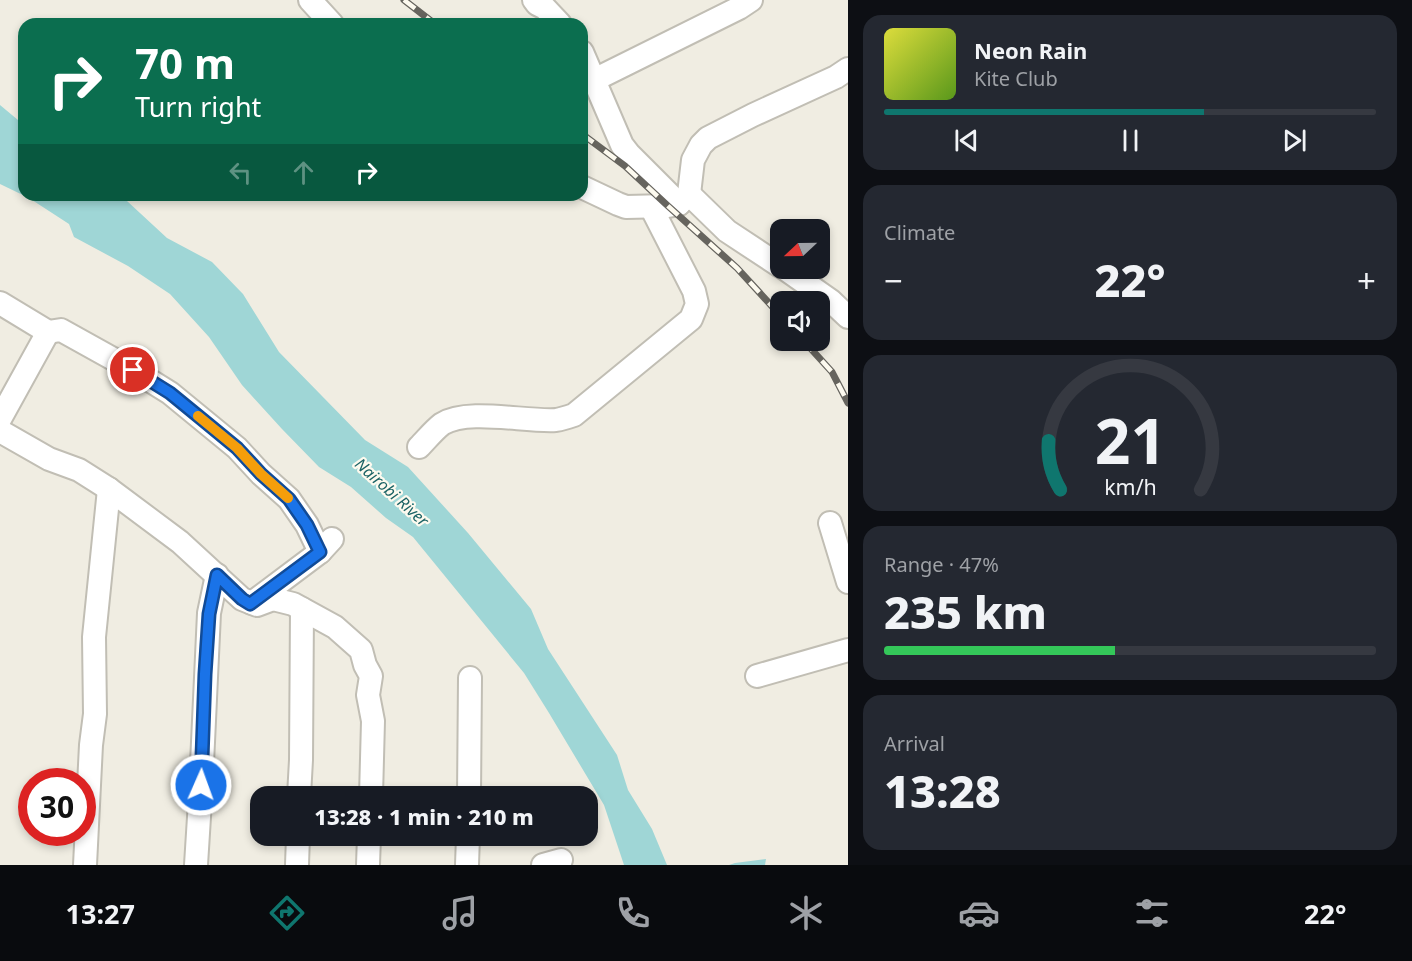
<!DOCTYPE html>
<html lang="en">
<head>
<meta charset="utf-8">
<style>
	body { margin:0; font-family:"Noto Sans",sans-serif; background:#242831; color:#f1f3f6; height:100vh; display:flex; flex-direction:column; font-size:22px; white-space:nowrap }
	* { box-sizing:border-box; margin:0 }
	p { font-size:20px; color:#9ea1a6 }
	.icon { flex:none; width:33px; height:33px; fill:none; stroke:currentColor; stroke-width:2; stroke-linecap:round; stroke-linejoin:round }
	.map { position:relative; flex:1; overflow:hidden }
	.details { display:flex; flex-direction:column; gap:15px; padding:15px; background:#0d0f14; width:564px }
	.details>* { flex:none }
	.guide { position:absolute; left:18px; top:18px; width:570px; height:183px; border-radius:18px; box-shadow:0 3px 9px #0003; background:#0b6e4f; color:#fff; overflow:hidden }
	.needle { width:39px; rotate:248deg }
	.controls { position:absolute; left:770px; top:219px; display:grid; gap:12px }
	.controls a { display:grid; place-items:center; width:60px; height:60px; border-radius:12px; background:#171b24; box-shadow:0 3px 9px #0003; font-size:30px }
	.speed { position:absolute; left:18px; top:768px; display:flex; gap:12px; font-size:30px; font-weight:700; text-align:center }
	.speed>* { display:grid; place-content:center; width:78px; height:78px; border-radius:50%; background:#171b24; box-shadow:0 3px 9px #0003; line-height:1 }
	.speed .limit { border:9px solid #d22; background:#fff; color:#111 }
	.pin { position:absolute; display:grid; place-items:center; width:51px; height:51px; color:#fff; margin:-26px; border:3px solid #fff; border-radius:50%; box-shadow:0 2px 6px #0007 }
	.me { position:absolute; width:66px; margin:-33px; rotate:2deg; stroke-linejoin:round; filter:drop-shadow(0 0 4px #0008) }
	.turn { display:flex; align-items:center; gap:21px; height:126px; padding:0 18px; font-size:27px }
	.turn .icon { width:78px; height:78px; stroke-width:2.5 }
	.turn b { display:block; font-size:42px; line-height:51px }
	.lanes { display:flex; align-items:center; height:57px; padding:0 18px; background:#0003; justify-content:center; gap:30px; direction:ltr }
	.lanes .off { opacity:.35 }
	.big { font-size:45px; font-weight:800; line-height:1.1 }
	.details .card { flex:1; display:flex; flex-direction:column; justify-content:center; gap:9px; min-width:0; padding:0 21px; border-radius:18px; background:#242831 }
	.details .dial { align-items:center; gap:0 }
	.dial svg { height:156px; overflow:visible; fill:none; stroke:#363941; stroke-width:7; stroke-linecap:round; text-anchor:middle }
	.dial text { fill:#f1f3f6; stroke:none }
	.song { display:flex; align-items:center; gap:18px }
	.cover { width:72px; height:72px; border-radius:9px; background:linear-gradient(135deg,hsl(60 70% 55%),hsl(90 70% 35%)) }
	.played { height:6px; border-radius:3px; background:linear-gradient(90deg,#0f766e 65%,#363941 65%) }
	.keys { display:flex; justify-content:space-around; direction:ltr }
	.heat { display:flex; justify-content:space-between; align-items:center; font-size:33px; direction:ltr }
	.charge { height:9px; border-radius:4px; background:linear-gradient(90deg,#34c759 47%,#363941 0) }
	.trip { position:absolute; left:250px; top:786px; width:348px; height:60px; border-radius:18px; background:#171b24; box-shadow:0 3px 9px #0003; font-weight:800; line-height:60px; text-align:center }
	.dock { display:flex; height:96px; justify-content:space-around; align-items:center; background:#090b0e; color:#9ea1a6 }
	.dock .icon { width:42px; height:42px }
	.dock .selected { color:#0f766e }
	.dock b { font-size:27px; color:#f1f3f6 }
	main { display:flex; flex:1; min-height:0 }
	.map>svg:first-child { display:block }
</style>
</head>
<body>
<main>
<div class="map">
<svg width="848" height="865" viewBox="0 0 848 865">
	<rect width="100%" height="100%" fill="#f0ede2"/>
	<g fill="#9fd6d6">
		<polygon points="0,105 24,125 24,195 119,195 127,201 167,238 212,262 243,294 279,352 365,440 408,467 468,533 531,609 548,649 617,755 628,790 652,829 667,865 624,865 604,805 549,713 524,673 413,537 386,518 351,487 319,467 282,429 242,385 209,337 170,294 128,266 74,237 69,224 29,198 0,184"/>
		<polygon points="766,859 765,865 729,865 735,863"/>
	</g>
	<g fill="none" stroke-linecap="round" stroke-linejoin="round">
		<g stroke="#c1beb4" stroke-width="26">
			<g id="street">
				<polyline points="310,0 332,24"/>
				<polyline points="534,0 537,4 545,8 560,24"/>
				<polyline points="582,52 622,145 629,154 679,204"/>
				<polyline points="594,80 739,8 751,0"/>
				<polyline points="582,187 618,204 626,207 668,206 679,204 689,194 727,231 780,266"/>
				<polyline points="689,194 693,160 701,145 708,138 753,115 836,77 848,69"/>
				<polyline points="784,268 831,301 848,317"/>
				<polyline points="0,303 48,332 0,419"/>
				<polyline points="48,332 61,330 133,370 170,393 237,448 261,474 289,499 307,525 320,552"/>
				<polyline points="0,431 49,459 79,470 109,489 180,542 242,599 257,605 273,599 293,604 335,627 361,650 365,665 371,676 368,695 373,721 371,796"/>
				<path d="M419,447C426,440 434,430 442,424C468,408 524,422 556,420C562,419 568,417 574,415L691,319L697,304L694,291L651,207"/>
				<polyline points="830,523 848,582"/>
				<polyline points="252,603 320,552 332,539"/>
				<polyline points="757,676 848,650"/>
				<polyline points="299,796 301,760 302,609"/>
				<polyline points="469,796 470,678"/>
				<polyline points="85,865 91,745 95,714 94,637 109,489"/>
				<polyline points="196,865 201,785 209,613 217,575"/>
				<polyline points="297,865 298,836"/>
				<polyline points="368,865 369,836"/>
				<polyline points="467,865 468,836"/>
				<polyline points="543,865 561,860"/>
			</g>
		</g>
		<use href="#street" stroke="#fff" stroke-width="22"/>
		<g stroke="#66645e" stroke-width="7">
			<g id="rail">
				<polyline points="404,0 435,24"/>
				<polyline points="582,134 625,166 668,206 737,268 780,315"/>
				<polyline points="803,340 832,372 848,403"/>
			</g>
		</g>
		<use href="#rail" stroke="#fdfaef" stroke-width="4.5" stroke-dasharray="14" stroke-linecap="butt"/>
	</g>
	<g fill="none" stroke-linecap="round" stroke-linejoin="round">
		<g stroke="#114b97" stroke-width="15">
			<polyline id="route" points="133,370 170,393 203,420 237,448 261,474 289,499 307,525 320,552 250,604 242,599 217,575 209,614 205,674 201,785"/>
		</g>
		<use href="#route" stroke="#1a73e8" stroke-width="10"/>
		<polyline stroke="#f59e0b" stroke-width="10" points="198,416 237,448 261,474 288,498"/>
	</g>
	<g text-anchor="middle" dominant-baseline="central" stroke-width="4.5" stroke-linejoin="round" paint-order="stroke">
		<g font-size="16" font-style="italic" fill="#1b6365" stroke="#fdfaef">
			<text transform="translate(392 492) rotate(42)">Nairobi River</text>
		</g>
	</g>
</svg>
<div class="controls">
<a><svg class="needle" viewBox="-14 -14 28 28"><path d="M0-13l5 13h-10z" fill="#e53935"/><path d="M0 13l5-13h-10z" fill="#9ea1a6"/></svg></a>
<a><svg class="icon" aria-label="sound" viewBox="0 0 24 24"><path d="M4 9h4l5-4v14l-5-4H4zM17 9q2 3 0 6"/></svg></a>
</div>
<div class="speed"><div class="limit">30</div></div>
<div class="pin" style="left:133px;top:370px;background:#d93025"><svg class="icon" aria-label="arrive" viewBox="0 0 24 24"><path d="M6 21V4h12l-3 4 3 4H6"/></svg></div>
<svg class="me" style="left:201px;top:785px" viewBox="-20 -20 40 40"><circle r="17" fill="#1a73e8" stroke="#fff" stroke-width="3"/><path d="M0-11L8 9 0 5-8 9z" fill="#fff"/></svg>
<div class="trip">13:28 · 1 min · 210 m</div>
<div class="guide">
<div class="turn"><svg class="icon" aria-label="right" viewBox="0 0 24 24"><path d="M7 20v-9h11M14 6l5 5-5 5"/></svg><div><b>70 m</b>Turn right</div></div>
<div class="lanes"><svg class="icon off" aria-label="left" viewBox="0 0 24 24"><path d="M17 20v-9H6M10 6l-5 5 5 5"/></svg><svg class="icon off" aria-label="ahead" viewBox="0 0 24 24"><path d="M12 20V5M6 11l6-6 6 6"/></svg><svg class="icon" aria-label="right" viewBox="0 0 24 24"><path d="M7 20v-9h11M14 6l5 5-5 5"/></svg></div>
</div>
</div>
<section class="details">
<div class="card">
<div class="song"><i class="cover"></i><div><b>Neon Rain</b><p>Kite Club</p></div></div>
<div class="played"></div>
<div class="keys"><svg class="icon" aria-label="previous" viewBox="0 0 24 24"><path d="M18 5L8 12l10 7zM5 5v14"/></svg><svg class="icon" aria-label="pause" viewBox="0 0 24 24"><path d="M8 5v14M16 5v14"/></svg><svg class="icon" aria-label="next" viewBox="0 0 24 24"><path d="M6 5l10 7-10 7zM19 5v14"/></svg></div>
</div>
<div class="card"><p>Climate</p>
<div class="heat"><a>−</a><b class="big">22°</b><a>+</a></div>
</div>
<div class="card dial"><svg viewBox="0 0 100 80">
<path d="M14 69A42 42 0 1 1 86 69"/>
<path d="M14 69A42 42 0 0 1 8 44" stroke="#0f766e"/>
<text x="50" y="56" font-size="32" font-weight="700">21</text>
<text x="50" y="72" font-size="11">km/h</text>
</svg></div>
<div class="card"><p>Range · 47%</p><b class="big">235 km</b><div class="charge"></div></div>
<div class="card"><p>Arrival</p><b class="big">13:28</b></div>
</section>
</main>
<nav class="dock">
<b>13:27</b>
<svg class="icon selected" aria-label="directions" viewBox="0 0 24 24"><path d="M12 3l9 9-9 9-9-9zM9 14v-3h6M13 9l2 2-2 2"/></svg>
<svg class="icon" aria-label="music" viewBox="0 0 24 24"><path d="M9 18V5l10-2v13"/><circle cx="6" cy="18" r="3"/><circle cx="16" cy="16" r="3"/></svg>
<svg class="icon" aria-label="phone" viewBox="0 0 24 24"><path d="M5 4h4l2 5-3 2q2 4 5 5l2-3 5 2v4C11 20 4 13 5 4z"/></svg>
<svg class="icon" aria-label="climate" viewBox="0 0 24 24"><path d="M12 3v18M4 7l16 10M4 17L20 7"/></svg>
<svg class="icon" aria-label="car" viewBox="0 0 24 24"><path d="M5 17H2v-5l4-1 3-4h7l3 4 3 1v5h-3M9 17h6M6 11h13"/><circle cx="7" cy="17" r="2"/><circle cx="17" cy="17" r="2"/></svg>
<svg class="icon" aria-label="filters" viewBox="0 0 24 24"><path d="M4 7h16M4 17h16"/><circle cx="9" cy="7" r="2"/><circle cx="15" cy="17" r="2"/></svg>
<b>22°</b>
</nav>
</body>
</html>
